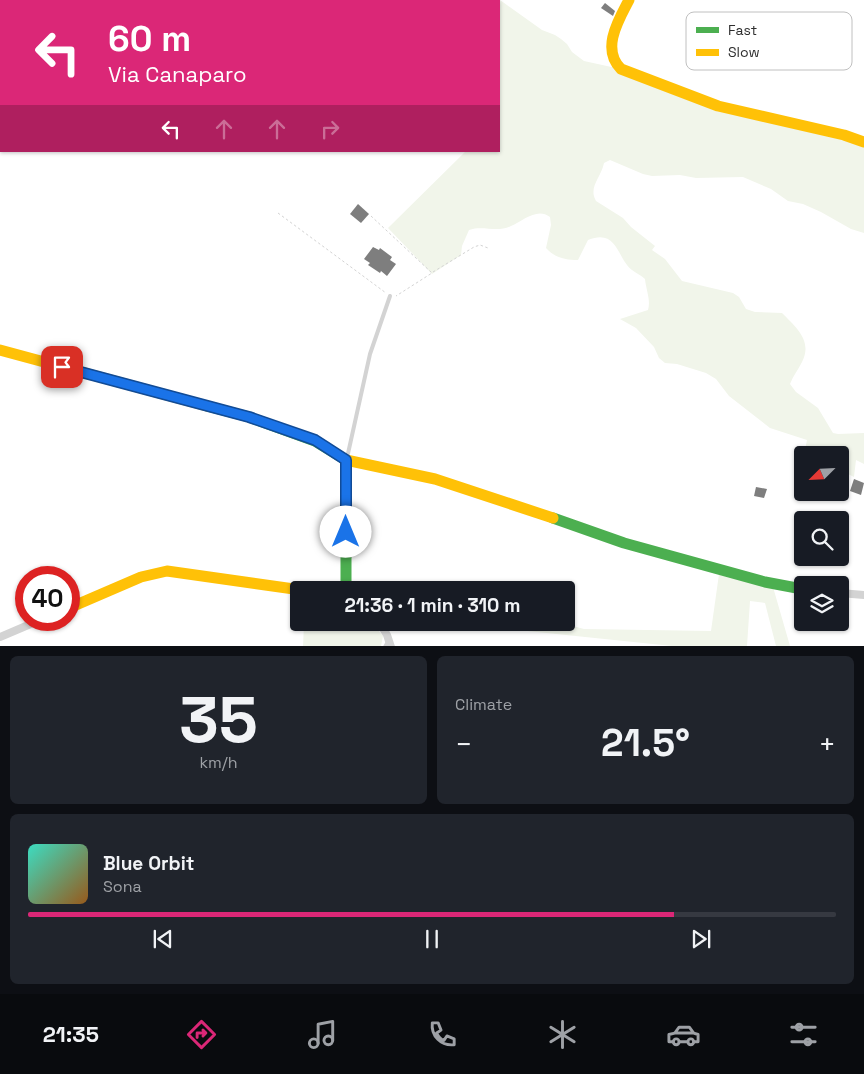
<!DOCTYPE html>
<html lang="en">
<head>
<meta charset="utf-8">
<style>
	body { margin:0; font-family:"Space Grotesk",sans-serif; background:#20242c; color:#f1f3f6; height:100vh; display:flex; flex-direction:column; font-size:19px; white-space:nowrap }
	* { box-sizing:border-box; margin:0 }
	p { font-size:16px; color:#9ea1a6 }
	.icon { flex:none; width:28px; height:28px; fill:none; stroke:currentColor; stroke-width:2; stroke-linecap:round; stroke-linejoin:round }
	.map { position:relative; height:646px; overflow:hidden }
	.side { display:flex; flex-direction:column; gap:10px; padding:10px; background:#0d0f14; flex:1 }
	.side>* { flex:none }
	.guide { position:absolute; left:0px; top:0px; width:500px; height:152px; box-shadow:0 1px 4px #0004; background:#db2777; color:#fff; overflow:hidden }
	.needle { width:32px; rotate:246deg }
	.fabs { position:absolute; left:794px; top:446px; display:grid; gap:10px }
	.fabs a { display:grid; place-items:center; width:55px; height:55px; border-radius:5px; background:#171b24; box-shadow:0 1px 4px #0004; font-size:25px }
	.speed { position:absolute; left:15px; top:566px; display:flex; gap:10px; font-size:25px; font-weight:700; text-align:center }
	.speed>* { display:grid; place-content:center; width:65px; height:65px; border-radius:50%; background:#171b24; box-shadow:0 1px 4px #0004; line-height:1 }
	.speed .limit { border:8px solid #d22; background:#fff; color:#111 }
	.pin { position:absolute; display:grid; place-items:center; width:42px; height:42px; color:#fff; margin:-21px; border-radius:10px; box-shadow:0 2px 8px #0006 }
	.me { position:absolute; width:55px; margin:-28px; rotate:0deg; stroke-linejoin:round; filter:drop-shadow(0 0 4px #0008) }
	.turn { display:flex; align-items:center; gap:18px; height:105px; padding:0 25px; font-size:22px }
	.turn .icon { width:65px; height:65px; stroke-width:2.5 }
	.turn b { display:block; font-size:35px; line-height:42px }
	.lanes { display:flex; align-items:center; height:48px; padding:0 25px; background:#0003; justify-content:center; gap:25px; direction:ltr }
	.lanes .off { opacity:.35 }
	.big { font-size:38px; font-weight:800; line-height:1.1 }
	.side .card { flex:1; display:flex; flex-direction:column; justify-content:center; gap:8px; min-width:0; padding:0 18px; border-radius:8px; background:#20242c }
	.side .dial { align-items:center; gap:0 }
	.dial b { font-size:65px; line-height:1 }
	.song { display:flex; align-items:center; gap:15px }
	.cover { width:60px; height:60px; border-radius:8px; background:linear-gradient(135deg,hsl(170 70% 55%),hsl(30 70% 35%)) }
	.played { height:5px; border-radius:2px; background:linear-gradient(90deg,#db2777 80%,#363941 80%) }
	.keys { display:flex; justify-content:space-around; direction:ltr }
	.heat { display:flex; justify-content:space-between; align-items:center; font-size:28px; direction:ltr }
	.side .tiles { flex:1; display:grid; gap:10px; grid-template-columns:1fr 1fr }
	.card:last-child { grid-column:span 2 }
	.trip { position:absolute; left:290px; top:581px; width:285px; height:50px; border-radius:5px; background:#171b24; box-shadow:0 1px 4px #0004; font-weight:800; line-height:50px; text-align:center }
	.tab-bar { display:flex; height:80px; justify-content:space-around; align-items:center; background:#090b0e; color:#9ea1a6 }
	.tab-bar .icon { width:35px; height:35px }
	.tab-bar .active { color:#db2777 }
	.tab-bar b { font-size:22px; color:#f1f3f6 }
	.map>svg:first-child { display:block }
</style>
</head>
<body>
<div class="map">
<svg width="864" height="647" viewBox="0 0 864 647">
	<rect width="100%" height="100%" fill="#fff"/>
	<g fill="#f1f5ea">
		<path d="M371,0H500L542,30L555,35L561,39L567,44L572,52L584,61L616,68L696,100L864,143V233L851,229L821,212L803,204L788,201L771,189L743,177L696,178L680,175L652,176L643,174L610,160L604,163C601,178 588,187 596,201L623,218L631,227L655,246L652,250L665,259L682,281L733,293L739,297L746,309L755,312L782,313C796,327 813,341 802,362C798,370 793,376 790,384L796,392L818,408L833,433L838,434L864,433V464L856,460L854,477L840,470V455H804L807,440L770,428L729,396L716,379L706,373L677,364L665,363L659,358L654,347L636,328L620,319L648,310C651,300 646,290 645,279C641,275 637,274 632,270C617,259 618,228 588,240L578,260C566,260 555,258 546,248L551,225L550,217C537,207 523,221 511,226C497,233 483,225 469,230L462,246L461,255L432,274L388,228L466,151H499V1Z"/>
		<polygon points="719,574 773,587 790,646 776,646 765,603 750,601 747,646 672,646 459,624 459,622 527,624 558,622 584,629 711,631"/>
		<polygon points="304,623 372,623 383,636 381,646 303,647"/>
	</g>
	<g fill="#7e7e7e">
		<polygon points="605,3 615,11 613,16 601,8"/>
		<polygon points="358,204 369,214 361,223 350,214"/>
		<polygon points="373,247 379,250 380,248 392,257 390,260 396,264 387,276 381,271 380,273 368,265 370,263 364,259"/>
		<polygon points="854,479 864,483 861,495 850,491"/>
		<polygon points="756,487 767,489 764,498 754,496"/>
	</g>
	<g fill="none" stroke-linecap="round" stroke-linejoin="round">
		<g stroke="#d3d3d3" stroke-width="1" stroke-dasharray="2.5 2.5" stroke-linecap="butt">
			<polyline points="208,0 210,1"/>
			<polyline points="378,0 379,1"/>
			<polyline points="364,1 366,0"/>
			<polyline points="278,213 386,293"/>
			<polyline points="371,216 432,273 396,296"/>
			<polyline points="433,272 474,247 480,245 488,248"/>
		</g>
		<g stroke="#d3d3d3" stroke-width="4">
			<polyline points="347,458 370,354 390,296"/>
			<polyline points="385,647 389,640"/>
		</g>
		<g stroke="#d3d3d3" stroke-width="8">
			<polyline points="840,593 864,595"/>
			<polyline points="379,622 387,635 391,647"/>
			<polyline points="0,637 40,620"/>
		</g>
		<g stroke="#4caf50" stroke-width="11">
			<polyline points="207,406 249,417 315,441 346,460 346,590"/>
			<polyline points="553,518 624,543 765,582 802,589"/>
		</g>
		<g stroke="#ffc107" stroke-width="11">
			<path d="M629,0C618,21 601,49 621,69L718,106L844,135L864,142"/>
			<polyline points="0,350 207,406"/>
			<polyline points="346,460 435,479 553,518"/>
			<polyline points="69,608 141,577 167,571 301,590"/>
		</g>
	</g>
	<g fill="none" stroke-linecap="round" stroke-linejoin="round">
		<g stroke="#114b97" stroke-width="12">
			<polyline id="route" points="62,367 249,417 315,440 346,460 346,532"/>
		</g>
		<use href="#route" stroke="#1a73e8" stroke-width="9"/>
	</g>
	<rect x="686" y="12" width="166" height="58" rx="8" fill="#fff" stroke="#c0c0c0" stroke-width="1"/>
	<rect x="696" y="27" width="23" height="6" fill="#4caf50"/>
	<rect x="696" y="49" width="23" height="7" fill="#ffc107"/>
	<g font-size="14" fill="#2e2e2e">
		<text x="728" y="35">Fast</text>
		<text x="728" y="57">Slow</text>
	</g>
</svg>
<div class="fabs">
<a><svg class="needle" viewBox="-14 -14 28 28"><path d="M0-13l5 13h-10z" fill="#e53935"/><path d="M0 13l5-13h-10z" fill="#9ea1a6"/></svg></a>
<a><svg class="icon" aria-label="search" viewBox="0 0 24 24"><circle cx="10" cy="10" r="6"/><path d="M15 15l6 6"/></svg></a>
<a><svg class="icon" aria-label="layers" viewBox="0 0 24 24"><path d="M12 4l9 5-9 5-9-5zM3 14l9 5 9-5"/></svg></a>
</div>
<div class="speed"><div class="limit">40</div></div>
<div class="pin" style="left:62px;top:367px;background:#d93025"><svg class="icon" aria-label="arrive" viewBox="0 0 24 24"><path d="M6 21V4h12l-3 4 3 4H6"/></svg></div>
<svg class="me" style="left:346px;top:532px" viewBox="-20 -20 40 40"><circle r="19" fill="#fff"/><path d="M0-13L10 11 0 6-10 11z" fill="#1a73e8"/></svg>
<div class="trip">21:36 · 1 min · 310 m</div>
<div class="guide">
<div class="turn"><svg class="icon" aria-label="left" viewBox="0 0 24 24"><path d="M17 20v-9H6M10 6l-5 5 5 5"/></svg><div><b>60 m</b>Via Canaparo</div></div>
<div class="lanes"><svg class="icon" aria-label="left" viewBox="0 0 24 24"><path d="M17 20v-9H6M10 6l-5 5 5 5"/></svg><svg class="icon off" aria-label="ahead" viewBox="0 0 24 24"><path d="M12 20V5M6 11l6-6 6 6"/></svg><svg class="icon off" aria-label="ahead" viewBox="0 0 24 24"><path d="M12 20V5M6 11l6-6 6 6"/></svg><svg class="icon off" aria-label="right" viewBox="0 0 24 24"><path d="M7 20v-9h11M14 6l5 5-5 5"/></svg></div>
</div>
</div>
<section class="side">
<div class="tiles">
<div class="card dial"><b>35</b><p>km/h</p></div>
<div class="card"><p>Climate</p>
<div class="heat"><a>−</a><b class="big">21.5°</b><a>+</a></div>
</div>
<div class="card">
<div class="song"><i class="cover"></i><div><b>Blue Orbit</b><p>Sona</p></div></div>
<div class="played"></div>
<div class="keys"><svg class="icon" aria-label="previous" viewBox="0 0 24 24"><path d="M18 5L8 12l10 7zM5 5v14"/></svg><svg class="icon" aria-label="pause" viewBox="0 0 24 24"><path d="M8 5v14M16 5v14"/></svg><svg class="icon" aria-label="next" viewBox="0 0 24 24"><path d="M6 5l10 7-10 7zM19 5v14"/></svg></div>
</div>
</div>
</section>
<nav class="tab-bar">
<b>21:35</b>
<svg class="icon active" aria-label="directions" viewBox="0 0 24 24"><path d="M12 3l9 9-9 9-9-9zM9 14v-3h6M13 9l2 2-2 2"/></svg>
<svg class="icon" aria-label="music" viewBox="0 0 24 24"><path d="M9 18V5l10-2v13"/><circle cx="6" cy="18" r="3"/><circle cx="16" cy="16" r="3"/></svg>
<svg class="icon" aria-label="phone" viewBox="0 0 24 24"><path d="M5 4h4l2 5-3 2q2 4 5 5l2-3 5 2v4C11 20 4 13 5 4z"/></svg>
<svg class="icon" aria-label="climate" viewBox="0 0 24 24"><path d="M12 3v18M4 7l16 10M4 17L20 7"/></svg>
<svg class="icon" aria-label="car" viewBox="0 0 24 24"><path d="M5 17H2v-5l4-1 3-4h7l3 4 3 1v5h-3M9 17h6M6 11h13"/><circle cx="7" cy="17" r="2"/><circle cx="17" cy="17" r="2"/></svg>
<svg class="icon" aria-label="filters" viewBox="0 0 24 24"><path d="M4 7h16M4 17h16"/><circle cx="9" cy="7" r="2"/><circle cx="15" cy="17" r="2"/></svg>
</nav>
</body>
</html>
